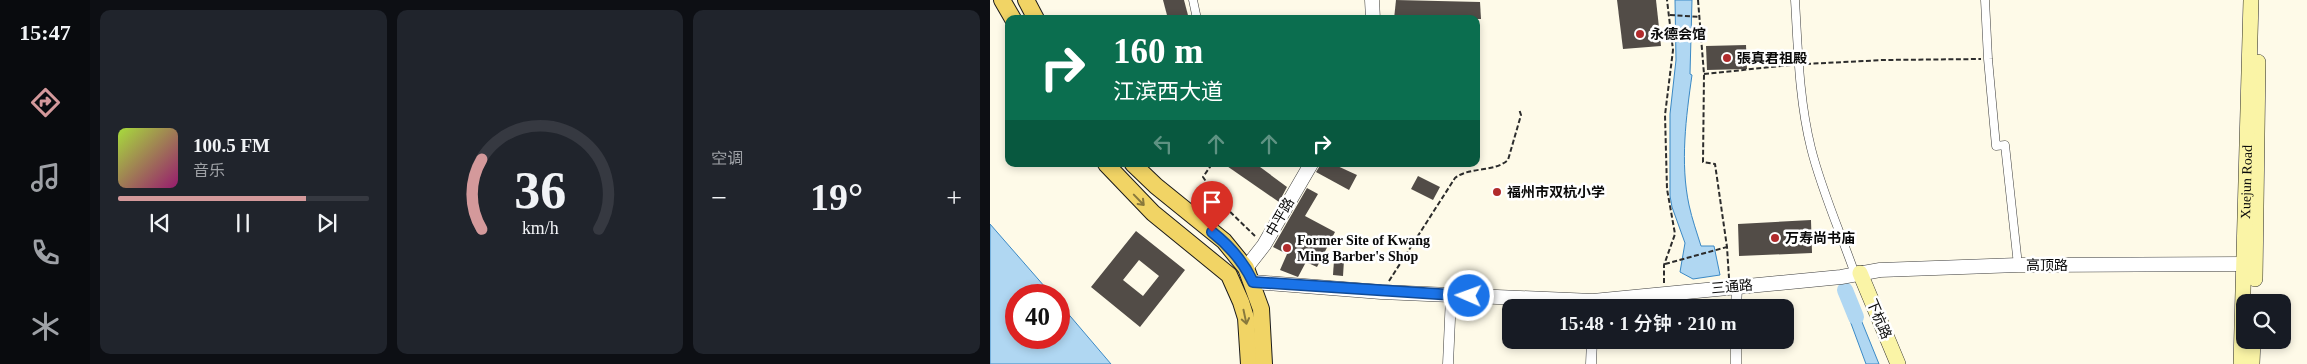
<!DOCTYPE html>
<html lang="zh">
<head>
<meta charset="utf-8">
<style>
	body { margin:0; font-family:"Times New Roman","Noto Sans SC",serif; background:#20242c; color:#f1f3f6; height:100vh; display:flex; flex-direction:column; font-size:19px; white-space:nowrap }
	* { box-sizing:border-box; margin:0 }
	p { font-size:16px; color:#9ea1a6 }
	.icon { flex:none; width:28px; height:28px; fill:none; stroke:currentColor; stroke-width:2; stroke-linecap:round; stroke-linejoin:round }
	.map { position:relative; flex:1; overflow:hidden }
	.drawer { display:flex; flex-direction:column; gap:10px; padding:10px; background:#0d0f14; width:900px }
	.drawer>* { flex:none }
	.guide { position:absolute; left:15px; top:15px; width:475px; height:152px; border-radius:10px; box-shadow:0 2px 8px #0003; background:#0b6e4f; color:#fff; overflow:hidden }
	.fabs { position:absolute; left:1246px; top:294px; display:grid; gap:10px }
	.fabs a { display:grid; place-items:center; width:55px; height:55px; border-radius:10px; background:#171b24; box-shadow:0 2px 8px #0003; font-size:25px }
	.speed { position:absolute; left:15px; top:284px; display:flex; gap:10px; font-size:25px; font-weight:700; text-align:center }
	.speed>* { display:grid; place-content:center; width:65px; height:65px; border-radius:50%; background:#171b24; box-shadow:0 2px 8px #0003; line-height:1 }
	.speed .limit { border:8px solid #d22; background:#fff; color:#111 }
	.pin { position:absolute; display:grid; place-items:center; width:42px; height:42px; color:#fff; margin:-51px -21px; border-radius:50% 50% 50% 0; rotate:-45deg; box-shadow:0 0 5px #0007 }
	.pin .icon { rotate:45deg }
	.me { position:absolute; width:55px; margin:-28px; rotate:272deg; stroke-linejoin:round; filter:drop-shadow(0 0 4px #0008) }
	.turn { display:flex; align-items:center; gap:18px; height:105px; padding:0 25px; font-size:22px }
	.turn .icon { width:65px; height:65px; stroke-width:2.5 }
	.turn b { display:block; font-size:35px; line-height:42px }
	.lanes { display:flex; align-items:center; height:48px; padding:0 25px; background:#0003; justify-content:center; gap:25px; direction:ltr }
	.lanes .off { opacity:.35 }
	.big { font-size:38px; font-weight:600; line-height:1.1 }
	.drawer .tile { flex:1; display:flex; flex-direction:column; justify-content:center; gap:8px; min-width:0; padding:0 18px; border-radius:10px; background:#20242c }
	.drawer .dial { align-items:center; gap:0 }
	.dial svg { height:130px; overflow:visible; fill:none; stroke:#363941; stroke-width:7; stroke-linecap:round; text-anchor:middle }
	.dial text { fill:#f1f3f6; stroke:none }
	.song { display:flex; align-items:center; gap:15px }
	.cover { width:60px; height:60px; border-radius:8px; background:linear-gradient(135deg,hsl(80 70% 55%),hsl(320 70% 35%)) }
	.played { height:5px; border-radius:2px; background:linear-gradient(90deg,#d4999b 75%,#363941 75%) }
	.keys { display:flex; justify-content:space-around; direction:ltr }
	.heat { display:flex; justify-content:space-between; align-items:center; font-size:28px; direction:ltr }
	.drawer .tiles { flex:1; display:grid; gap:10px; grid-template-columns:repeat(3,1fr) }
	.trip { position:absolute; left:512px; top:299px; width:292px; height:50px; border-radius:10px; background:#171b24; box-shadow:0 2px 8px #0003; font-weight:600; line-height:50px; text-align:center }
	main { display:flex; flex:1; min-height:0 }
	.dock { display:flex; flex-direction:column; width:90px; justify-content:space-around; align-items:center; background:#090b0e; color:#9ea1a6 }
	.dock .icon { width:35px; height:35px }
	.dock .on { color:#d4999b }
	.dock b { font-size:22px; color:#f1f3f6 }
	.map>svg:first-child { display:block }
</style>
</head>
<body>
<main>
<nav class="dock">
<b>15:47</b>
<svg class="icon on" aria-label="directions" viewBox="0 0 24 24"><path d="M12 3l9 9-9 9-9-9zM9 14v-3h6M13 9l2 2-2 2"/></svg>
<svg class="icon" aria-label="music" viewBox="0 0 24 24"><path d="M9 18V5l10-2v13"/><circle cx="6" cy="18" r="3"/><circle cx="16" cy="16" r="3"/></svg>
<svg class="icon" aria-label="phone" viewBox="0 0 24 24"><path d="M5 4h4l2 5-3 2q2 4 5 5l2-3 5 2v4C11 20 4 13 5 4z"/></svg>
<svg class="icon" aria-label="climate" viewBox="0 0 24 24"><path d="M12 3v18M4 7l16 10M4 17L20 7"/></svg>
</nav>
<section class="drawer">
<div class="tiles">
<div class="tile">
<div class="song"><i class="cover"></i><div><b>100.5 FM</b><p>音乐</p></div></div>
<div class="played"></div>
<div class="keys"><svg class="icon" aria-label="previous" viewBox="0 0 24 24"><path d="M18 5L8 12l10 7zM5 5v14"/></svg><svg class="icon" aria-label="pause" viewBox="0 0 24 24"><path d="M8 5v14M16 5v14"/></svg><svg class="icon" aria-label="next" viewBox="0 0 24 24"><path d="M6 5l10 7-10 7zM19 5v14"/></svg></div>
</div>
<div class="tile dial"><svg viewBox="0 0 100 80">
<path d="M14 69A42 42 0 1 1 86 69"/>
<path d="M14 69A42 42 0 0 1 14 26" stroke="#d4999b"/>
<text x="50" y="56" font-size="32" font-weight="700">36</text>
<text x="50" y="72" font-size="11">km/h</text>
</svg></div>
<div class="tile"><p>空调</p>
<div class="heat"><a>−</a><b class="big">19°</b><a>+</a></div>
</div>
</div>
</section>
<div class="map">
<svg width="1317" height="364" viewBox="0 0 1317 364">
	<rect width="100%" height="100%" fill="#fefae8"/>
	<g fill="#b0d7f2" stroke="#3b89c5">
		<path d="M685,0H702L700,74L702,75C696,117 690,163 699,205C702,219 707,233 711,246H724L730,275L703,279L690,272L695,243L682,207L680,196V114L686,60Z"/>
		<polygon points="0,224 62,295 26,295 26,338 69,338 69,303 121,364 0,364"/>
		<polygon points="861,295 889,364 876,364 852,299"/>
	</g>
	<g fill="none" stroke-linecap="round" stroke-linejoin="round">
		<polyline stroke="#b0d7f2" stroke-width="16" points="855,290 866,317"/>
	</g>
	<g fill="#524c47" fill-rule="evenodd">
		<polygon points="173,0 194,0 199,19 178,19"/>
		<polygon points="406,0 490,2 491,19 404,19"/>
		<polygon points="627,0 666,0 671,46 633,49"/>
		<polygon points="756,45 757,69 717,70 716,46"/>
		<polygon points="234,164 266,164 297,187 289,202"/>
		<polygon points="331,164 343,164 367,175 359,190 326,172"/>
		<polygon points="428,176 450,187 443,200 421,189"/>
		<polygon points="317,188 328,194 315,216 345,232 327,267 316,262 308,277 290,270 297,254 283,247"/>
		<polygon points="821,220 822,253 749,256 748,224"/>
		<path d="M146,231L195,270L150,327L101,287ZM149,260L169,276L153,296L133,280Z"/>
		<polygon points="344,260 354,260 353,276 343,275"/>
	</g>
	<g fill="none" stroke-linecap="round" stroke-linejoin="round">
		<g stroke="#3d3d3d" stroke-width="9">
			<g id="pedestrian">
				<polyline points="203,0 207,19"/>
				<path d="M805,0C808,49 809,100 821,148C831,189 851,234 865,274"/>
				<polyline points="995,0 998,59 1006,146 1015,145 1028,265"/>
			</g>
		</g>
		<g stroke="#3d3d3d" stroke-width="11">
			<g id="minor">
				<polyline points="746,308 747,287"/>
				<polyline points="458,364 461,296"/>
				<polyline points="601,364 602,340"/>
				<polyline points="746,364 746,340"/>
			</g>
		</g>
		<g stroke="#3d3d3d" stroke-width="15">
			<g id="tertiary">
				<polyline points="382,0 383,19"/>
				<polyline points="256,268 274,245 321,164"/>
				<polyline points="263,282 391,292 603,301 851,277 890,270 1028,265 1255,264"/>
			</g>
		</g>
		<g stroke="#2c2c2c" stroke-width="16">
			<g id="secondary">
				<polyline points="870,273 908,364"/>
				<polyline points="1265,279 1268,62"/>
				<path id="s1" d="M1251,364L1261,0"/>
				<polyline points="1262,364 1263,340"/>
			</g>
		</g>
		<g stroke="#1b1b1b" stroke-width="18">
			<g id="primary">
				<polyline points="12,0 23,19"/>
				<polyline points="36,0 46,19"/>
				<polyline points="116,164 163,213 239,275 251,302 256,318 259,364"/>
				<polyline points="143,164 166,186 234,241 256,268 271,309 274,364"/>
			</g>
		</g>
		<g stroke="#2c2c2c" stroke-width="2" stroke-dasharray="5 2.5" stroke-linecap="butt">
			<polyline points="708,0 714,74 713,162 725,164 737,247 739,278"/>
			<polyline points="680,15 710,17"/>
			<polyline points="816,64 893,60 991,59"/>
			<polyline points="714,74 801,65"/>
			<polyline points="222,164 213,177 230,202 265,236"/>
			<polyline points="675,264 737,247"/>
			<path d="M399,281L465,178C481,166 503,173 518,160L531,115L529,109"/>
			<polyline points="674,283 674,265 685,234 677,189 675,115 683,50 677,0"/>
		</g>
		<use href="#pedestrian" stroke="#fff" stroke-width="8"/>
		<use href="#minor" stroke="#fff" stroke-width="10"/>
		<use href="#tertiary" stroke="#fff" stroke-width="14"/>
		<use href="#secondary" stroke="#faf4a6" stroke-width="15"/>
		<use href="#primary" stroke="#f1d465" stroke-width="16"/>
	</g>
	<defs><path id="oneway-shaft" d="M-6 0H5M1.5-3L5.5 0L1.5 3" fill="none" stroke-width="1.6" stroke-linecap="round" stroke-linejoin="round" transform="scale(1.25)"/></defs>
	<g stroke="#89793c">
		<use href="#oneway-shaft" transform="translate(149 200) rotate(46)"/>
		<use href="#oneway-shaft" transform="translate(255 317) rotate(78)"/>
	</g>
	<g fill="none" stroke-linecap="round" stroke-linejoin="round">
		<g stroke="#114b97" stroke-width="12">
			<path id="route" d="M222,232C240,246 253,261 263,282L479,296"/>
		</g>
		<use href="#route" stroke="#1a73e8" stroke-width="9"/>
	</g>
	<g fill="#b12b2c" stroke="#fff" stroke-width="2">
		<circle cx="650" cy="34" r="5"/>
		<circle cx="737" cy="58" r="5"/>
		<circle cx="507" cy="192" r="5"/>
		<circle cx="785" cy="238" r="5"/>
		<circle cx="297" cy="248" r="5"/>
	</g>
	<g text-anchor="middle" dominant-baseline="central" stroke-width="5" stroke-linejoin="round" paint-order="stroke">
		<g font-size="14" font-weight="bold" fill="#0a0a0a" stroke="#fff" text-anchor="start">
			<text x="660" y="34">永德会馆</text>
			<text x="747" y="58">張真君祖殿</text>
			<text x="517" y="192">福州市双杭小学</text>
			<text x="795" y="238">万寿尚书庙</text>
			<text x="307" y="240">Former Site of Kwang<tspan x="307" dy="16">Ming Barber's Shop</tspan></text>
		</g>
		<g font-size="14" fill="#0a0a0a" stroke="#fff">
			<text stroke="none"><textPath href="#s1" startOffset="182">Xuejun Road</textPath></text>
			<text transform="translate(290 217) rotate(-60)">中平路</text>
			<text x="1057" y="265">高顶路</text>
			<text transform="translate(742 287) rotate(-5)">三通路</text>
			<text transform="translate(889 319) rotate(67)">下杭路</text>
		</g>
	</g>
</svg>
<div class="fabs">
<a><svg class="icon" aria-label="search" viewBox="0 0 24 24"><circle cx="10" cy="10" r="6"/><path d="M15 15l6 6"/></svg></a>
</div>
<div class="speed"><div class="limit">40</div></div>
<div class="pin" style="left:222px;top:232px;background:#d93025"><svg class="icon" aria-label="arrive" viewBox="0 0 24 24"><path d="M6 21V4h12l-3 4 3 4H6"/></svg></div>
<svg class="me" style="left:479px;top:296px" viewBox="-20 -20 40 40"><circle r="17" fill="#1a73e8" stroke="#fff" stroke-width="3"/><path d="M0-11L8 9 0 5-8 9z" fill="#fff"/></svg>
<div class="trip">15:48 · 1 分钟 · 210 m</div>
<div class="guide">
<div class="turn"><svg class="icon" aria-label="right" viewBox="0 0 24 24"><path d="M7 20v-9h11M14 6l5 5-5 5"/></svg><div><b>160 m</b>江滨西大道</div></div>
<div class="lanes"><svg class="icon off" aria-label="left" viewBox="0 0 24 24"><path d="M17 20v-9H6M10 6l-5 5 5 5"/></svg><svg class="icon off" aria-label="ahead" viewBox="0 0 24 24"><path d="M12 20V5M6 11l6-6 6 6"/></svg><svg class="icon off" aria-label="ahead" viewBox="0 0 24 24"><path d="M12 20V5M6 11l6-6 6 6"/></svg><svg class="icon" aria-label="right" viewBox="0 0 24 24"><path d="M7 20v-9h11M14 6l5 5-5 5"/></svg></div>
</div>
</div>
</main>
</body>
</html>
